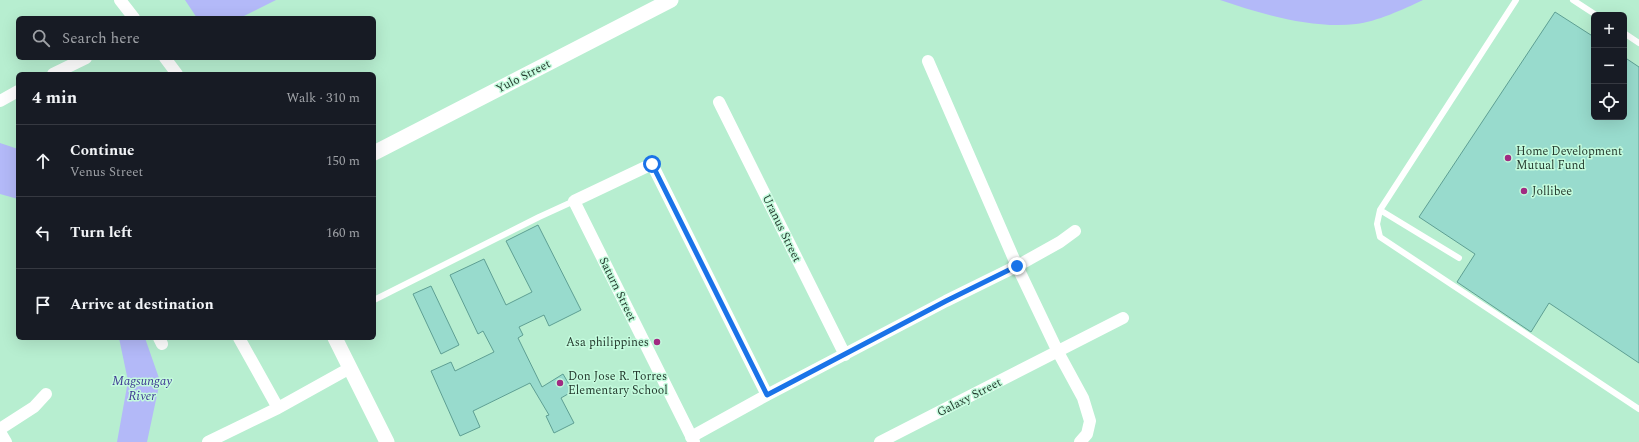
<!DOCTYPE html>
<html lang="en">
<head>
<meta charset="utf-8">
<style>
	:root { --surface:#171b24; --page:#20242c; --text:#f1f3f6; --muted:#9ea1a6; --line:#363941 }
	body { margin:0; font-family:Spectral,serif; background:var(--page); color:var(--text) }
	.controls { position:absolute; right:12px; top:12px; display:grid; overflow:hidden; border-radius:6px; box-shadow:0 4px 16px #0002 }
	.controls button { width:36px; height:36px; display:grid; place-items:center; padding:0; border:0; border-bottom:1px solid var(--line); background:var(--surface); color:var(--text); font:20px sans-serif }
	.stop { position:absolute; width:12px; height:12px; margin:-9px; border:3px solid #1a73e8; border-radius:50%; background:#fff }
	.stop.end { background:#1a73e8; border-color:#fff; box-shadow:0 1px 4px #0008 }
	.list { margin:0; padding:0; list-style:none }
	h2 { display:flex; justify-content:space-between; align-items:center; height:52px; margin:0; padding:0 16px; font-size:17px }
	h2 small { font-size:13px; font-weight:400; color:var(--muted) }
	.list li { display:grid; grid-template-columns:26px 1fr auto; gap:12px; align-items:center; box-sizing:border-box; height:72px; padding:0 16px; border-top:1px solid var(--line) }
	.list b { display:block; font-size:15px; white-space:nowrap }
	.list p { margin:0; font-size:13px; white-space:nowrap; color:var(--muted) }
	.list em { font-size:13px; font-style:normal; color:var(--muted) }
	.icon { flex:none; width:22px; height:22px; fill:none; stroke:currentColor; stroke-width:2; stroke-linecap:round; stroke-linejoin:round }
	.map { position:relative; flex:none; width:1639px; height:442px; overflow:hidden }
	.search { position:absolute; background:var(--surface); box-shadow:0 4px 16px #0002; left:16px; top:16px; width:360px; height:44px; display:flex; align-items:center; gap:10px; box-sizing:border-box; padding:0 14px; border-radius:6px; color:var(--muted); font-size:15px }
	.panel { position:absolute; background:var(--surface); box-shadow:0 4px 16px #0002; left:16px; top:72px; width:360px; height:268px; border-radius:6px }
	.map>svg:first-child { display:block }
	.water { fill:#b3b9f8 }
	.building { fill:#98dbcd; stroke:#5e9f93 }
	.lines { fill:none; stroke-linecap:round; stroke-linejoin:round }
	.service { stroke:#fff; stroke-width:6 }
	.minor { stroke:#fff; stroke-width:12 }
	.tertiary { stroke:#fff; stroke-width:15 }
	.route { stroke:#1a73e8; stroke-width:5 }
	.poi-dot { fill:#a12a82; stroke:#c4fbdd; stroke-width:1.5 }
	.labels { text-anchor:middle; stroke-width:3; stroke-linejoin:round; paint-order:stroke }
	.street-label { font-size:12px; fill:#253b2f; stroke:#c4fbdd }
	.poi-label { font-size:12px; fill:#253b2f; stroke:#c4fbdd; text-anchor:start }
	.water-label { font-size:13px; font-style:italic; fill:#403b94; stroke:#c4fbdd }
</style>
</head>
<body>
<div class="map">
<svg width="1639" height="442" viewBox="0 0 1639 442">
	<rect width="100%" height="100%" fill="#b7eed0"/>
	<!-- water -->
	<path class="water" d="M185 0H276L240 18H197Z
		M1220 0H1423C1404 9 1376 22 1356 24 1313 29 1261 14 1220 0Z
		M0 143 18 149V199L0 194Z
		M119 338H145L160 381 147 442H117L128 381Z"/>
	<!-- building -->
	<path class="building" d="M1555 12 1594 37V117H1624V57L1639 67V363L1549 303 1531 332 1457 282 1475 254 1419 217Z
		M538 225 581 310 549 326 544 315 519 327 523 335 518 338 542 387 563 374 573 391 561 398 574 423 554 433 546 416 549 415 530 383 473 411 480 427 460 436 431 371 451 362 455 371 494 352 483 331 478 334 450 275 484 259 506 305 532 292 506 241Z
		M431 286 459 345 441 354 413 294Z"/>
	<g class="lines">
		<!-- service -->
		<path class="service" d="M1516 0 1380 210 1377 224 1380 237 1639 409
			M1573 0 1596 15
			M1624 33 1639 43
			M1380 210 1459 258
			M374 300 539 217 574 201"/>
		<!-- minor -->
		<path class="minor" d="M120 0 134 18
			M165 58 177 74
			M928 61 1017 266 1058 352 1083 398 1090 421 1087 434 1080 442
			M53 74 86 58
			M0 101 18 91
			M719 102 845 355
			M159 338 162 344
			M239 338 278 408
			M0 429 34 407 46 394
			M0 432 6 442
			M691 437 767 395 946 301 1017 266 1060 242 1075 231
			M208 442 278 408 350 368
			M694 442 574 201 652 164 767 395
			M880 442 1123 318"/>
		<!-- tertiary -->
		<path class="tertiary" d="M374 153 671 0
			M335 338 387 442"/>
	</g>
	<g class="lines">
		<!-- route -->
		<path class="route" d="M652 164 767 395 946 301 1017 266"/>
	</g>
	<!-- markers -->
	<g class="poi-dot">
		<circle cx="1508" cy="158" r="4"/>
		<circle cx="1524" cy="191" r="4"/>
		<circle cx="657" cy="342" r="4"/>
		<circle cx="560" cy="383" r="4"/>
	</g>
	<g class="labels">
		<!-- street labels -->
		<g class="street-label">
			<text transform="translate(523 76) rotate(-27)" y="4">Yulo Street</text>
			<text transform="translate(782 228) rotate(64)" y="4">Uranus Street</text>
			<text transform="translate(618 289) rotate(64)" y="4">Saturn Street</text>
			<text transform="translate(969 397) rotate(-27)" y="4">Galaxy Street</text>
		</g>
		<!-- poi labels -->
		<g class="poi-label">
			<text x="1516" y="155">Home Development<tspan x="1516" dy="14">Mutual Fund</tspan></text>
			<text x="1532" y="195">Jollibee</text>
			<text x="649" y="346" text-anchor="end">Asa philippines</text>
			<text x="568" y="380">Don Jose R. Torres<tspan x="568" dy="14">Elementary School</tspan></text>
		</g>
		<!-- water labels -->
		<g class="water-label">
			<text x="142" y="385">Magsungay<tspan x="142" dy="15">River</tspan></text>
		</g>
	</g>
</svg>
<div class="controls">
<button>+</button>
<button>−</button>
<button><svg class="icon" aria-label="locate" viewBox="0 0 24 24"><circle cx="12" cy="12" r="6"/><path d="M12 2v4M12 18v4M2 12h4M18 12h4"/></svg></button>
</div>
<div class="stop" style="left:652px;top:164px"></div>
<div class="stop end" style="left:1017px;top:266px"></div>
<div class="search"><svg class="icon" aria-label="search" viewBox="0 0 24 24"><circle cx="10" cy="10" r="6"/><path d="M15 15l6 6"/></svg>Search here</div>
<section class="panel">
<h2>4 min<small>Walk · 310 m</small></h2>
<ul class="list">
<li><svg class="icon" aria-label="ahead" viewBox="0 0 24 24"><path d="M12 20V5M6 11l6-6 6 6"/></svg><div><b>Continue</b><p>Venus Street</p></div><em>150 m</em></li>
<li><svg class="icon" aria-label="left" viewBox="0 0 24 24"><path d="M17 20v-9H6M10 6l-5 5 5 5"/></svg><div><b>Turn left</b></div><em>160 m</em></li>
<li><svg class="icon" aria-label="arrive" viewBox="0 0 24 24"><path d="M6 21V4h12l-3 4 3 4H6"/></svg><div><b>Arrive at destination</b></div></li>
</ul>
</section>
</div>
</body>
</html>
